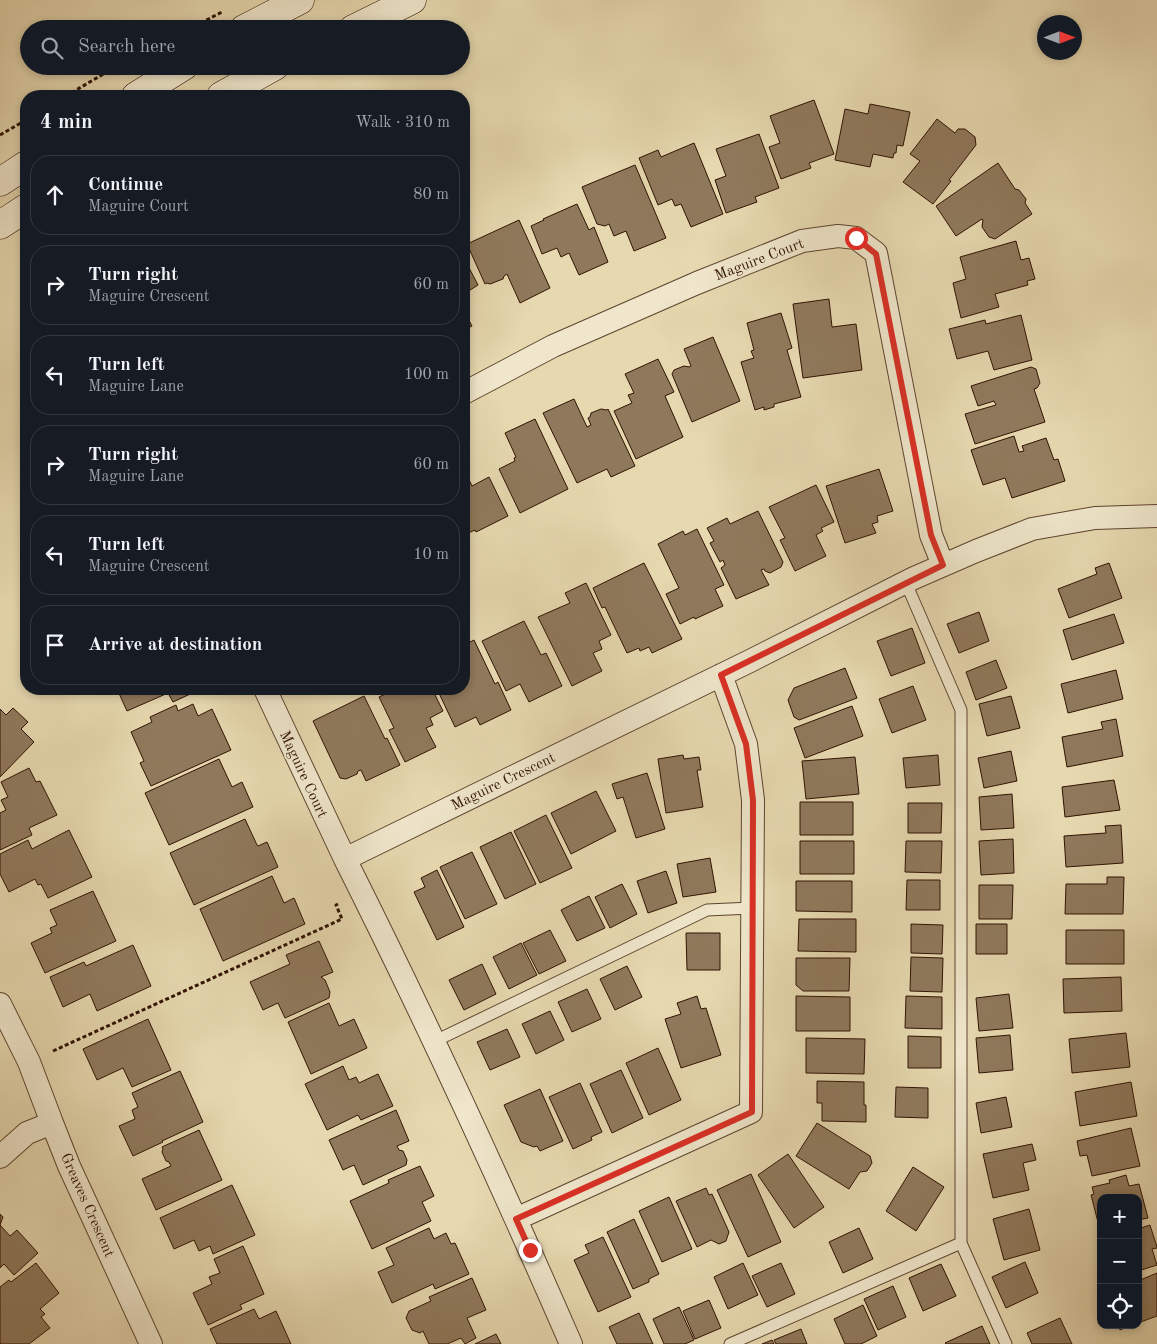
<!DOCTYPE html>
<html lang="en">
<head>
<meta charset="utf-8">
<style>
	:root { --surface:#171b24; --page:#20242c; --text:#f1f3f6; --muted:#9ea1a6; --line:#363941 }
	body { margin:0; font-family:"Old Standard TT",serif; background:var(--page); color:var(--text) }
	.controls { position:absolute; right:15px; bottom:15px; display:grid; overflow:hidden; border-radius:10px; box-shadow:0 2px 8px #0003 }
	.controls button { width:45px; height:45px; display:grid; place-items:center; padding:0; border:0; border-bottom:1px solid var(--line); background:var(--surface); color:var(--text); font:25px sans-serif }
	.compass { position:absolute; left:1037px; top:15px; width:45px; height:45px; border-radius:50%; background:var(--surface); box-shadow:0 2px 8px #0003; rotate:90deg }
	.stop { position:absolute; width:15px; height:15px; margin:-11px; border:4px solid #d93025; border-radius:50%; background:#fff }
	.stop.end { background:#d93025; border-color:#fff; box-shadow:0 1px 5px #0008 }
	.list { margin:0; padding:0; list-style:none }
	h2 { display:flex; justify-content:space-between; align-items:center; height:65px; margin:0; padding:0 20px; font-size:21px }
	h2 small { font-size:16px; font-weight:400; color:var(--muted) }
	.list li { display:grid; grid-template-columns:32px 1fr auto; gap:15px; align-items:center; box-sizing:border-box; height:80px; margin:0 10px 10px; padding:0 10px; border:1px solid var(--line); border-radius:20px }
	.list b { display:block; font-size:19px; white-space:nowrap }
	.list p { margin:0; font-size:16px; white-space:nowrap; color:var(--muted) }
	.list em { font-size:16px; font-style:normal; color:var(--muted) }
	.icon { flex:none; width:28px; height:28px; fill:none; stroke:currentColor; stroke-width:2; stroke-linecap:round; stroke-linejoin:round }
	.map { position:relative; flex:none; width:1157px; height:1344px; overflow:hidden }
	.search { position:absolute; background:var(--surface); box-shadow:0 2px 8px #0003; left:20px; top:20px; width:450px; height:55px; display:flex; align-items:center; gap:12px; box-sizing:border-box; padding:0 18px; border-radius:28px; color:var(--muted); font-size:19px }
	.panel { position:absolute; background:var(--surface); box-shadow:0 2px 8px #0003; left:20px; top:90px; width:450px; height:605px; border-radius:20px }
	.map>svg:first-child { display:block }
	.building { fill:#8f795c; stroke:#301203 }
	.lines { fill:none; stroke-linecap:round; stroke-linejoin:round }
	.lane-casing { stroke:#5e442e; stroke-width:13 }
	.street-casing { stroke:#5e442e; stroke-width:24 }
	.secondary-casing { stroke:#301203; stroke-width:29 }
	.path { stroke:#301203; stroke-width:3; stroke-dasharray:4 2.5; stroke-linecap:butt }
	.lane { stroke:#efe6cb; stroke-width:11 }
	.street { stroke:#efe6cb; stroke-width:22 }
	.secondary { stroke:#efe6cb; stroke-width:28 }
	.route { stroke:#d93025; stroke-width:6 }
	.labels { text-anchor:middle; stroke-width:4; stroke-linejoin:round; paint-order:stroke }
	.street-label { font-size:15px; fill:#301203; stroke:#efe6cb }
</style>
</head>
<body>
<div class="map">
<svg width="1157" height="1344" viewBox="0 0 1157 1344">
	<rect width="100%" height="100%" fill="#e6d8af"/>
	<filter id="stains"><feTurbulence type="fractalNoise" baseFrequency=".004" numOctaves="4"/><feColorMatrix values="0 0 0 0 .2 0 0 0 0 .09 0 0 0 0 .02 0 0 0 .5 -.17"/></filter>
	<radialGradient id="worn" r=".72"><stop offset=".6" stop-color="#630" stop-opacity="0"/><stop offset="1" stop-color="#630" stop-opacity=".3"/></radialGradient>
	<!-- building -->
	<path class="building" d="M814 100 834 154 809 163 811 168 781 179 769 147 780 143 770 116Z
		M870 104 910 112 903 146 897 145 896 153H894L893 158 873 154 870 167 835 160 845 109 868 114Z
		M937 119 955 133 958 129H965L975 137 976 145 949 180 951 181 933 204 903 182 920 161 910 154Z
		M759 134 779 188 755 197 757 202 726 213 715 180 726 176 716 149Z
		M694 143 723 214 691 227 681 204 675 206 672 199 658 205 639 158 658 150 661 157Z
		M998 163 1015 189 1019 190 1026 199 1025 203 1032 214 995 239 989 237 982 227 983 220 982 219 956 236 936 206Z
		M635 165 666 238 634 251 626 231 614 236 609 224 605 226 597 224 582 187Z
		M577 204 589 230 594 227 608 262 579 275 569 253 561 257 557 248 542 254 531 226 544 220 543 219Z
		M519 220 550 288 520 303 507 274 504 276 503 279 490 284 487 283 485 284 467 244Z
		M1016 241 1021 260 1029 258 1035 279 1027 281 1028 285 995 294 999 307 961 318 953 283 966 279 960 257Z
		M464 253 469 263 467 264 478 285 464 294Z
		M829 299 832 327 856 324 862 370 803 378 793 304Z
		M464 311 472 326 464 330Z
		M781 313 792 348 787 350 801 397 774 404V407L764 410V407L755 410 741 362 754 358 751 351 754 350 747 323Z
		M1021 315 1032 360 994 370 988 351 957 359 949 329 985 320 986 324Z
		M713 337 740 401 692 422 672 374 674 370 684 366 689 367 691 366 684 349Z
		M658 359 674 392 665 396 683 437 636 459 614 411 632 403 628 395 634 393 625 374Z
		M1031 367 1036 369 1040 383 1037 388 1034 389 1045 422 975 444 965 414 996 405 994 401 978 406 971 386Z
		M574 399 587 427 591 425 588 418 590 417 591 413 601 409 607 410 608 409 635 466 611 477 607 469 577 483 543 413Z
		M535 419 568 489 520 513 499 469 515 461 514 458 516 457 505 433Z
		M1014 436 1019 452 1024 451 1022 446 1046 438 1054 460 1058 459 1065 481 1012 498 1005 478 983 485 971 450Z
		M464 469 472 486 489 477 508 516 476 532 475 530 464 535Z
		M879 469 893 511 877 516 878 522 872 524 876 533 845 543 826 486Z
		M816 485 834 522 821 528 823 531 816 535 826 556 795 571 780 540 785 538 769 507Z
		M758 511 783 562 781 567 770 573 765 571 764 569 761 570 769 585 736 599 721 568 725 565 723 560 720 562 710 543 714 541 707 528 727 518 730 524Z
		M697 529 724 585 715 589 723 606 695 619 694 617 680 624 666 594 679 588 658 544 683 531 685 535Z
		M644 563 682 639 652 653 649 647 640 651 639 648 627 653 605 607 602 608 593 588Z
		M1109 563 1122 598 1069 618 1058 589 1097 574 1095 568Z
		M586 583 611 635 599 641 602 649 593 653 602 671 572 686 538 617 570 603 565 593Z
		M979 612 989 641 959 653 947 624Z
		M1114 614 1124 643 1072 660 1063 630Z
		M524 621 541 655 546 653 562 686 529 702 520 684 506 691 482 641Z
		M912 628 925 663 891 676 877 641Z
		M474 640 495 684 498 682 511 710 480 725 476 717 455 727 437 689H464V645Z
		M996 660 1007 688 976 700 966 672Z
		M845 668 857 698 799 720 794 717 788 700 794 688Z
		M1116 670 1123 699 1068 713 1061 684Z
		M913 686 926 720 892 733 879 699Z
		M117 689H201L173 702 168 693 127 711Z
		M396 689H432L443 711 430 718 433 725 426 728 436 747 405 762 389 730 394 728 379 697Z
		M364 696 385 739 387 738 400 765 366 781 361 770 358 771 357 774 346 779 340 778 313 721Z
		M1011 696 1020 728 987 736 979 704Z
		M193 704 198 716 212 709 231 750 151 786 140 763 144 761 131 732 152 722 150 717 176 705 178 711Z
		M852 706 863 736 805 758 794 728Z
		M13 708 28 722 21 729 34 742 0 777V709L6 715Z
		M1116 719 1123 756 1067 767 1062 737 1103 729 1101 722Z
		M1011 751 1017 781 984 788 978 758Z
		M683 755 684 759 699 757 701 770H697L703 807 666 813 658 759Z
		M938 755 940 785 906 788 903 758Z
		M855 757 859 794 806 799 802 761Z
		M219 759 232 787 242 782 253 807 169 845 145 793Z
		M29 768 36 782 40 781 57 815 29 828 32 835 0 850V813L6 810 1 800 8 797 1 782Z
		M647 773 665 829 636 838 623 797 617 799 612 784Z
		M1114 780 1120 810 1065 817 1062 787Z
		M596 791 616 831 571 854 551 813Z
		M1012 794 1014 828 981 830 979 797Z
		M800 802H853V835H800Z
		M908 803H942L941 833H908Z
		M546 815 572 868 540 883 514 831Z
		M245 819 257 845 258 846 267 842 278 867 194 905 170 853Z
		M1121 825 1123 863 1066 867 1064 836 1106 833 1105 826Z
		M69 830 92 877 48 898 41 884 38 885 35 879 9 892 0 874V854L28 840 32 849Z
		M511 832 536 884 505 899 480 847Z
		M1013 839 1014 873 981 875 979 841Z
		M800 841H854V874H800Z
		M906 841H942L941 873 905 872Z
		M472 852 497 904 465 919 440 867Z
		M710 858 716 892 683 897 677 864Z
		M437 870 464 927 437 940 414 892 425 887 421 878Z
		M666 871 677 903 648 913 637 881Z
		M272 876 284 903 294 898 305 924 223 961 200 909Z
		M1107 877H1124L1123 914H1065L1066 884H1107Z
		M907 880H940V910H906Z
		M796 881H852V912L796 911Z
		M622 884 637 914 610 928 595 897Z
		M979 885H1013L1012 919H979Z
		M93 891 116 941 45 973 31 943 52 933 50 928 57 925 50 910Z
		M589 896 605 928 577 941 561 910Z
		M799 919H856V952L798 951Z
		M911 924 943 925 942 954 911 953Z
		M976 924H1007V954H976Z
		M550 930 566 961 539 974 523 943Z
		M1066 930H1124V964H1066Z
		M686 933H720V970H687Z
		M319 941 333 972 321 977 325 980 330 992 329 998 285 1018 278 1003 263 1010 250 982 290 964 286 955Z
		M521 943 537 975 509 989 493 957Z
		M133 945 151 986 97 1011 90 994 63 1007 50 977 84 962 86 966Z
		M911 957 943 958 942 992 910 991Z
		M796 958H850L849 991H803L796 985Z
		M482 964 496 994 464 1010 449 980Z
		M627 966 642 997 615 1010 600 979Z
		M1121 977 1122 1011 1064 1013 1063 979Z
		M587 989 601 1019 572 1032 558 1002Z
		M1009 994 1013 1028 979 1031 976 998Z
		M697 996 701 1009 706 1008 721 1055 681 1068 665 1019 681 1014 677 1003Z
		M796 996 850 997V1031H796Z
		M906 996 942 997V1029L905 1028Z
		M329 1003 339 1026 354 1019 367 1048 311 1074 288 1022Z
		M550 1011 564 1040 536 1054 522 1024Z
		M148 1019 171 1070 132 1087 123 1068 97 1080 83 1049Z
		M507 1029 520 1057 490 1070 477 1042Z
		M1126 1033 1130 1067 1072 1073 1069 1039Z
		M1010 1035 1013 1070 979 1073 976 1038Z
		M908 1036 941 1037V1068H908Z
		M806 1038 865 1039 864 1074 806 1073Z
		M658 1048 681 1100 649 1115 626 1063Z
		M343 1066 349 1080 356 1077 359 1083 378 1074 393 1106 361 1120 358 1115 327 1130 305 1084Z
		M621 1070 643 1118 612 1133 590 1084Z
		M180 1071 203 1122 162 1141 163 1142 133 1156 119 1126 135 1119 132 1110 138 1107 132 1093Z
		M817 1081 864 1082V1105H866V1122L822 1121V1103H817Z
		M1131 1082 1137 1116 1080 1126 1075 1092Z
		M580 1083 602 1132 591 1137 592 1140 573 1149 549 1097Z
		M896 1087 928 1088V1118L895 1117Z
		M540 1089 563 1141 540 1151 537 1146 534 1147 521 1142 504 1105Z
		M1006 1097 1012 1127 981 1133 976 1103Z
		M396 1110 409 1141 397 1146 399 1150 403 1151 407 1160 406 1165 363 1185 354 1165 343 1170 329 1140Z
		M817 1123 870 1156 872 1163 867 1171 860 1172 849 1189 796 1156Z
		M1131 1128 1140 1166 1092 1176 1087 1155 1080 1156 1077 1141Z
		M199 1130 222 1180 156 1210 142 1179 171 1166 169 1162 166 1161 162 1152 163 1149 162 1147Z
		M1032 1144 1036 1160 1023 1163 1029 1190 993 1198 983 1154Z
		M788 1154 824 1207 794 1228 758 1175Z
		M420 1166 434 1196 422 1202 431 1221 372 1249 350 1201 389 1183 388 1180Z
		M913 1167 944 1187 916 1231 886 1211Z
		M751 1174 781 1242 748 1257 717 1190Z
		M1126 1175 1129 1186 1139 1184 1148 1218 1138 1220V1198H1101L1100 1230 1091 1195 1094 1194 1092 1187 1110 1183 1109 1180Z
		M232 1185 255 1235 213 1254 210 1246 199 1251 194 1240 174 1249 160 1218Z
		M706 1188 709 1195 712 1194 729 1232 726 1241 719 1244 711 1240 697 1247 676 1201Z
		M669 1197 692 1249 662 1262 639 1211Z
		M1029 1209 1040 1250 1004 1260 993 1219Z
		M0 1214 3 1217 0 1225 10 1236 17 1230 38 1253 14 1275 4 1264 0 1268Z
		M634 1219 659 1274 649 1279V1282L633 1289 607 1232Z
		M1150 1225 1157 1247V1248L1152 1249 1157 1265 1138 1271V1229Z
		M429 1228 434 1239 446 1233 451 1244 455 1243 469 1274 435 1289 433 1284 392 1303 378 1272 394 1265 386 1248Z
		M859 1228 873 1259 843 1273 829 1242Z
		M603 1237 631 1297 598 1312 574 1260 589 1253 585 1245Z
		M243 1246 264 1294 240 1305 242 1309 208 1325 193 1293 212 1284 209 1277 220 1273 214 1259Z
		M1025 1262 1038 1293 1006 1308 992 1277Z
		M36 1263 59 1293 40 1309 45 1314 41 1317 50 1328 29 1344H1L0 1342V1287L9 1280 11 1282Z
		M743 1263 758 1295 728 1309 714 1277Z
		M781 1263 795 1294 767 1307 752 1276Z
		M941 1264 956 1296 923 1311 909 1278Z
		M1157 1273V1316L1138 1323V1281Z
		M472 1278 486 1310 467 1318 476 1338 465 1344 461 1338 447 1344H429L423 1331 420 1333 412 1330 406 1318 409 1311 431 1301 429 1297Z
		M893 1286 906 1317 878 1330 864 1299Z
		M709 1300 721 1328 695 1339 683 1311Z
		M863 1305 877 1336 861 1344H845L834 1319Z
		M679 1307 694 1340 685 1344H664L653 1319Z
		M254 1309 259 1319 276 1311 291 1344H217L210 1329Z
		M639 1313 653 1344H617L609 1327Z
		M1060 1318 1072 1344H1032L1027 1333Z
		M1118 1325H1132L1120 1330Z
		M982 1326 990 1344H946L945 1343Z
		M801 1329 807 1344H776L774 1340Z
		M496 1334 501 1344H475Z
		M772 1340 774 1344H762Z"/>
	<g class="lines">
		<defs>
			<path id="lane" d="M906 583 961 710V1243L1006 1344
				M433 1042 707 910 752 908
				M730 1344 961 1243"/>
			<path id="street" d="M464 393 553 346 697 283 802 241 838 236 856 238 876 253 931 535 943 565
				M265 689 345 859
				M0 1004 29 1062 52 1123
				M0 1157 27 1133 52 1123 69 1166 151 1344
				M516 1219 751 1112 753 800 746 744 721 675
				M571 1344C500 1181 425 1018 345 859L750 661 914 578 976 551 1032 529 1095 518 1157 516"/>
			<path id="secondary" d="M244 29 300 0
				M353 29 412 0
				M136 96 184 66
				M221 96 275 66
				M0 182 26 165
				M0 225 26 208"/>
		</defs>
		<!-- lane casing -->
		<use href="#lane" class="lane-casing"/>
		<!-- street casing -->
		<use href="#street" class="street-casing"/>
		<!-- secondary casing -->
		<use href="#secondary" class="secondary-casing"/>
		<!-- path -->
		<path class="path" d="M189 29 222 12
			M66 96 117 66
			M0 135 26 120
			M53 1051 342 919 336 905 338 904"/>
		<!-- lane -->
		<use href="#lane" class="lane"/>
		<!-- street -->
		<use href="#street" class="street"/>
		<!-- secondary -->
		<use href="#secondary" class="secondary"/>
	</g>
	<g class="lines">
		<!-- route -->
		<path class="route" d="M530 1250 516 1219 752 1112 753 800 746 744 721 675 943 565 931 535 876 254 856 238"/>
	</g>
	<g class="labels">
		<!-- street labels -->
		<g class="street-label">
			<text transform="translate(759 259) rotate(-21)" y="5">Maguire Court</text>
			<text transform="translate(304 774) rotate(65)" y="5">Maguire Court</text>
			<text transform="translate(503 781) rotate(-26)" y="5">Maguire Crescent</text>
			<text transform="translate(88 1205) rotate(66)" y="5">Greaves Crescent</text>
		</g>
	</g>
	<rect width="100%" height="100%" filter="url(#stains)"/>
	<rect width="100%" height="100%" fill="url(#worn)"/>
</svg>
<div class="controls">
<button>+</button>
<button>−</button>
<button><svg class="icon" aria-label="locate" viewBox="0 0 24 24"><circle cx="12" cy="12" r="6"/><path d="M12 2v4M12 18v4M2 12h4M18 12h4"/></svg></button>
</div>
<svg class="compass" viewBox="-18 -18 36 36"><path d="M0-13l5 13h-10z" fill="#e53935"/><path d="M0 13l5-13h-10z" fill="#9ea1a6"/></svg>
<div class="stop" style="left:856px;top:238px"></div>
<div class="stop end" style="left:530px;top:1250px"></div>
<div class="search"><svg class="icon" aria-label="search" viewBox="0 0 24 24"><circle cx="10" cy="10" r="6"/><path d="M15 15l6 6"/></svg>Search here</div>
<section class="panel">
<h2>4 min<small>Walk · 310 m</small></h2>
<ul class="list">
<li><svg class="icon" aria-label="ahead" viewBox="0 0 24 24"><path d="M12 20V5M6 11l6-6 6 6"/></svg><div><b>Continue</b><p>Maguire Court</p></div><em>80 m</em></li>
<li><svg class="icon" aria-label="right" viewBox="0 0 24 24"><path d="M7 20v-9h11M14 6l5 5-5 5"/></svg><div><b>Turn right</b><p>Maguire Crescent</p></div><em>60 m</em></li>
<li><svg class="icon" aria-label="left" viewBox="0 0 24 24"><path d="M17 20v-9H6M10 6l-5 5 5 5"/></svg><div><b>Turn left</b><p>Maguire Lane</p></div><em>100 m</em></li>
<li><svg class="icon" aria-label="right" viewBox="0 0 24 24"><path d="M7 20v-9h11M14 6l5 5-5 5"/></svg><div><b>Turn right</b><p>Maguire Lane</p></div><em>60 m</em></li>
<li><svg class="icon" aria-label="left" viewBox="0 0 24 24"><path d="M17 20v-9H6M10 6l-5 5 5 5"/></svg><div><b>Turn left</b><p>Maguire Crescent</p></div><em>10 m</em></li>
<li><svg class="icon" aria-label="arrive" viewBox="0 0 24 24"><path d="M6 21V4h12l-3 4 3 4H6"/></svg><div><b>Arrive at destination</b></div></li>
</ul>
</section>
</div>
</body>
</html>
